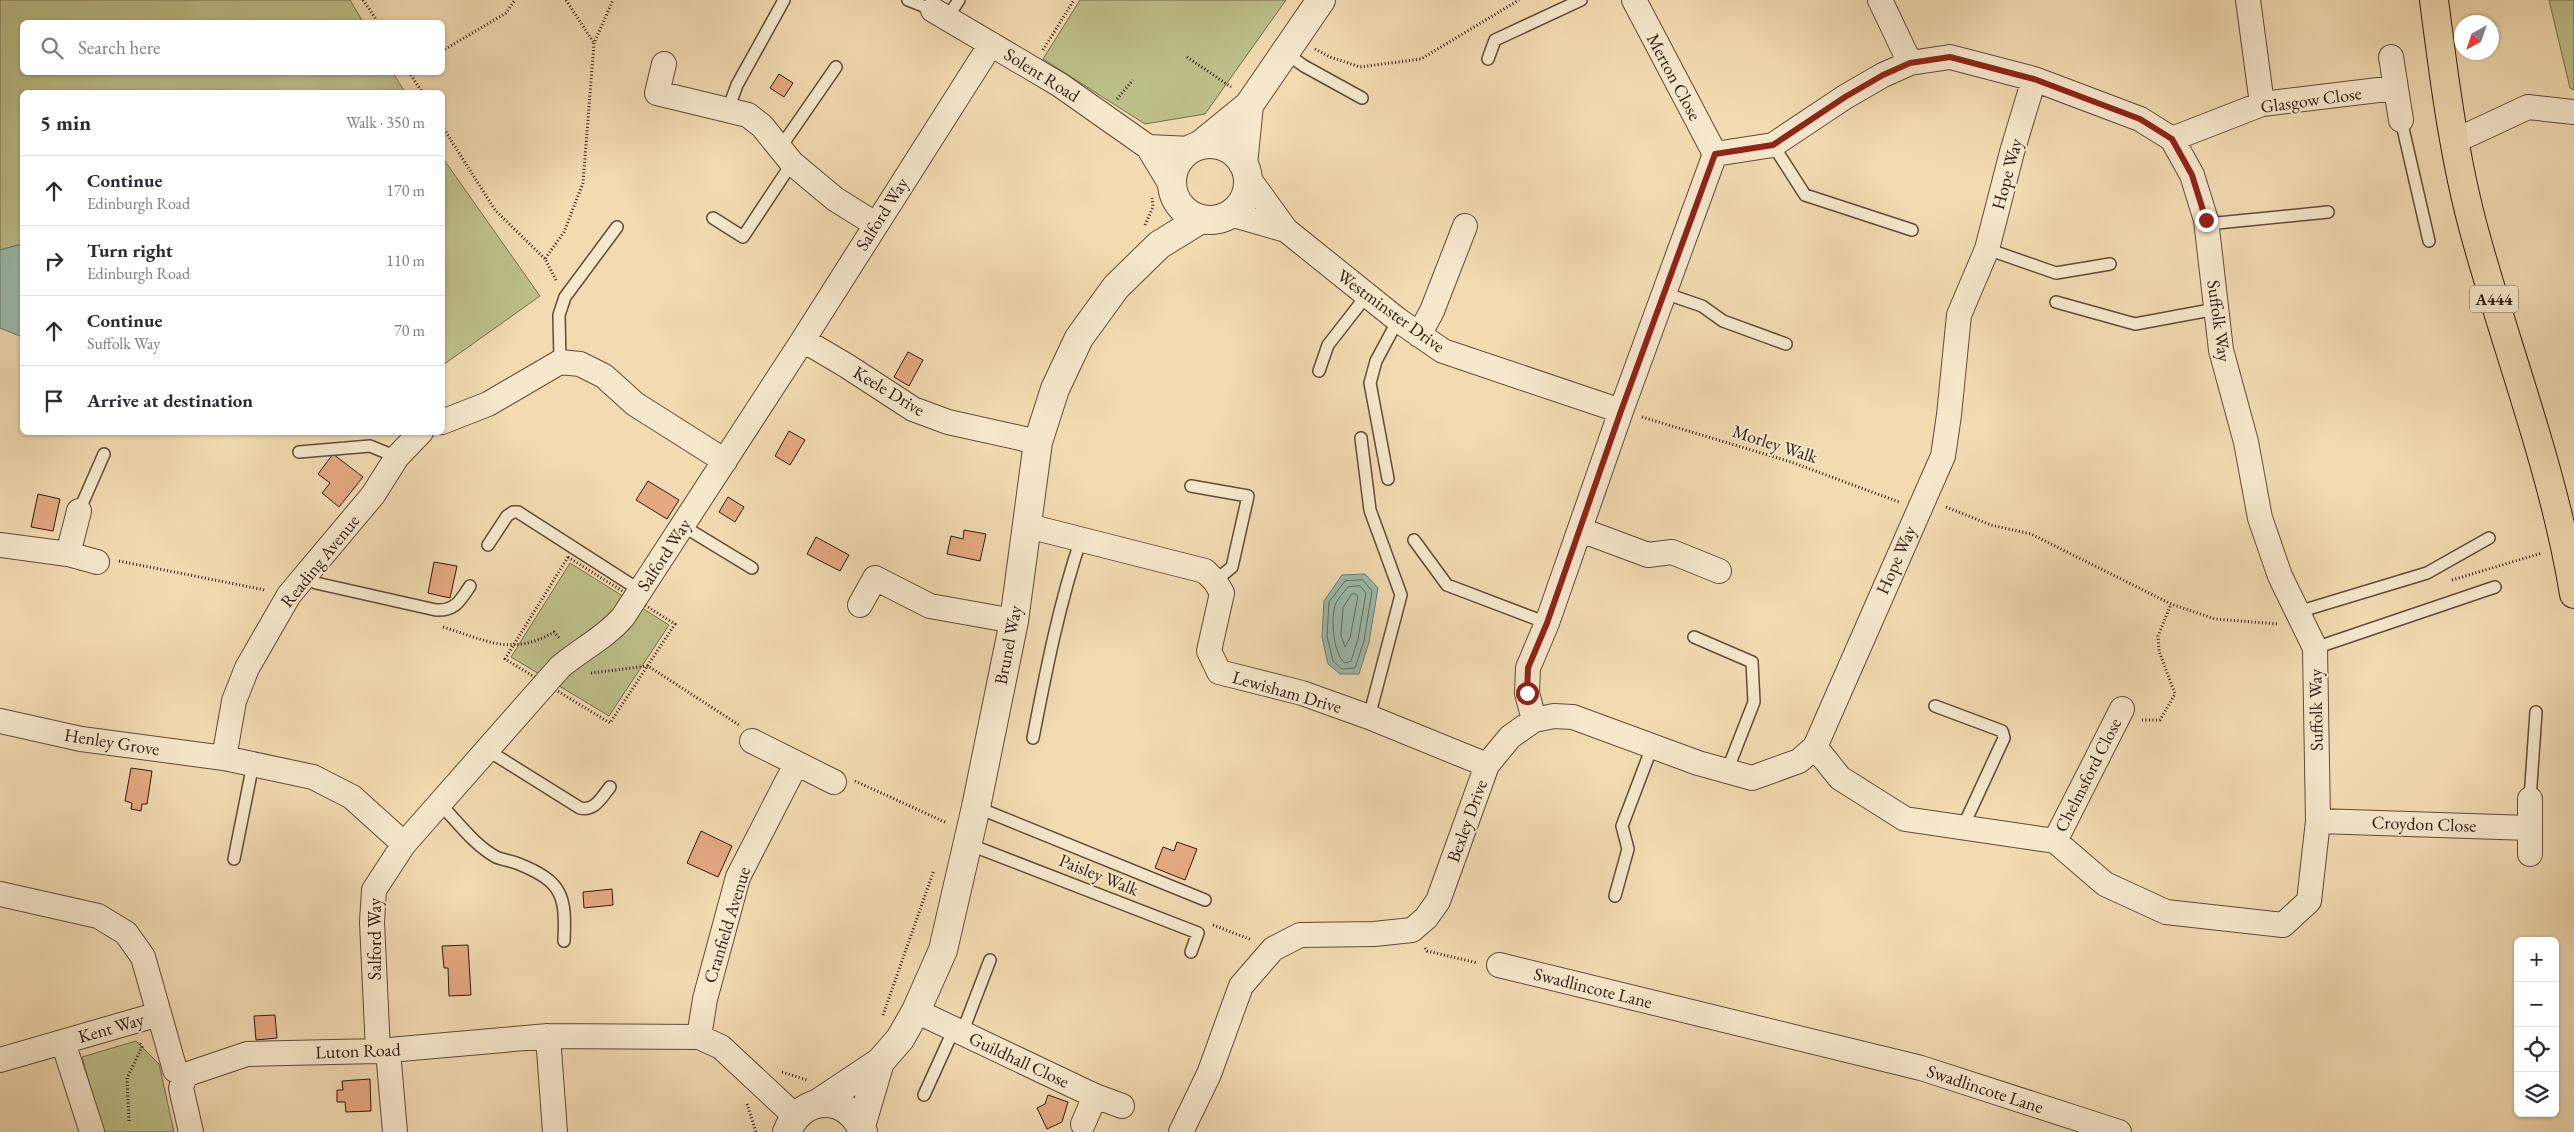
<!DOCTYPE html>
<html lang="en">
<head>
<meta charset="utf-8">
<style>
	:root { --surface:#fff; --page:#f7f7f7; --text:#2b2b33; --muted:#7c7c81; --line:#e1e1e2 }
	body { margin:0; font-family:"EB Garamond",serif; background:var(--page); color:var(--text) }
	.controls { position:absolute; right:15px; bottom:15px; display:grid; overflow:hidden; border-radius:8px; box-shadow:0 1px 4px #0004 }
	.controls button { width:45px; height:45px; display:grid; place-items:center; padding:0; border:0; border-bottom:1px solid var(--line); background:var(--surface); color:var(--text); font:25px sans-serif }
	.compass { position:absolute; left:2454px; top:15px; width:45px; height:45px; border-radius:50%; background:var(--surface); box-shadow:0 1px 4px #0004; rotate:220deg }
	.stop { position:absolute; width:15px; height:15px; margin:-11px; border:4px solid #8f2418; border-radius:50%; background:#fff }
	.stop.end { background:#8f2418; border-color:#fff; box-shadow:0 1px 5px #0008 }
	.list { margin:0; padding:0; list-style:none }
	h2 { display:flex; justify-content:space-between; align-items:center; height:65px; margin:0; padding:0 20px; font-size:21px }
	h2 small { font-size:16px; font-weight:400; color:var(--muted) }
	.list li { display:grid; grid-template-columns:32px 1fr auto; gap:15px; align-items:center; box-sizing:border-box; height:70px; padding:0 20px; border-top:1px solid var(--line) }
	.list b { display:block; font-size:19px; white-space:nowrap }
	.list p { margin:0; font-size:16px; white-space:nowrap; color:var(--muted) }
	.list em { font-size:16px; font-style:normal; color:var(--muted) }
	.icon { flex:none; width:28px; height:28px; fill:none; stroke:currentColor; stroke-width:2; stroke-linecap:round; stroke-linejoin:round }
	.map { position:relative; flex:none; width:2574px; height:1132px; overflow:hidden }
	.search { position:absolute; background:var(--surface); box-shadow:0 1px 4px #0004; left:20px; top:20px; width:425px; height:55px; display:flex; align-items:center; gap:12px; box-sizing:border-box; padding:0 18px; border-radius:8px; color:var(--muted); font-size:19px }
	.panel { position:absolute; background:var(--surface); box-shadow:0 1px 4px #0004; left:20px; top:90px; width:425px; height:345px; border-radius:8px }
	.map>svg:first-child { display:block }
	.green { fill:#bdbf89; stroke:#766c4d }
	.water { fill:#9bbbae; stroke:#707a6f }
	.lines { fill:none; stroke-linecap:round; stroke-linejoin:round }
	.shore { stroke:#666a60; stroke-width:1 }
	.building { fill:#e5a982; stroke:#301911 }
	.service-casing { stroke:#604a39; stroke-width:14 }
	.minor-casing { stroke:#604a39; stroke-width:26 }
	.tertiary-casing { stroke:#604a39; stroke-width:30 }
	.trunk-casing { stroke:#301911; stroke-width:30 }
	.path { stroke:#301911; stroke-width:3; stroke-dasharray:1 2.5; stroke-linecap:butt }
	.service { stroke:#f7e8cc; stroke-width:11 }
	.minor { stroke:#f7e8cc; stroke-width:24 }
	.tertiary { stroke:#f7e8cc; stroke-width:28 }
	.trunk { stroke:#f2dbb1; stroke-width:28 }
	.route { stroke:#8f2418; stroke-width:6 }
	.labels { text-anchor:middle; stroke-width:4; stroke-linejoin:round; paint-order:stroke }
	.shield { fill:#f7e8cc; stroke:#6c5749; stroke-width:1 }
	.shield-label { font-size:16px; font-weight:bold; fill:#301911 }
	.street-label { font-size:18px; fill:#301911; stroke:#f7e8cc }
</style>
</head>
<body>
<div class="map">
<svg width="2574" height="1132" viewBox="0 0 2574 1132">
	<rect width="100%" height="100%" fill="#f2dbb1"/>
	<filter id="stains"><feTurbulence type="fractalNoise" baseFrequency=".004" numOctaves="4"/><feColorMatrix values="0 0 0 0 .2 0 0 0 0 .09 0 0 0 0 .02 0 0 0 .5 -.17"/></filter>
	<radialGradient id="worn" r=".72"><stop offset=".6" stop-color="#630" stop-opacity="0"/><stop offset="1" stop-color="#630" stop-opacity=".3"/></radialGradient>
	<!-- green -->
	<path class="green" d="M0 0H350L363 22H22V72L393 73 405 92H22V244L0 250Z
		M1080 0H1286L1205 114 1145 124 1043 59Z
		M2549 0H2574V90L2570 88Z
		M442 157 540 296 443 365H442Z
		M570 563 669 625 609 716 511 657Z
		M136 1041 159 1064 174 1132H103L82 1057Z"/>
	<!-- water -->
	<path class="water" d="M22 244V337L0 328V250Z
		M1365 574 1378 588 1369 642 1359 674H1340L1328 664 1322 637 1324 601 1342 575Z"/>
	<g class="lines">
		<!-- shore -->
		<path class="shore" d="M1363 580 1372 591 1364 641 1355 668 1342 669 1333 661 1327 636 1329 602 1345 581Z
			M1360 586 1366 593 1358 639 1351 661 1345 663C1333 654 1330 616 1336 603 1339 597 1344 592 1348 587Z
			M1352 594H1356L1358 596 1350 638 1345 647 1341 635 1343 608Z"/>
	</g>
	<!-- building -->
	<path class="building" d="M779 74 793 83 784 97 770 88Z
		M908 352 923 360 909 386 894 377Z
		M789 431 805 440 790 465 775 456Z
		M333 454 363 477 339 507 322 493 330 483 318 474Z
		M648 481 679 500 667 519 636 500Z
		M38 494 60 499 53 531 31 527Z
		M728 497 744 507 735 522 719 512Z
		M964 530 986 534 980 561 947 554 951 536 963 539Z
		M816 537 849 555 840 571 807 554Z
		M434 562 457 566 450 598 428 593Z
		M131 768 152 771 147 804H142L141 811 131 809 132 803 125 801Z
		M701 831 732 846 718 877 687 863Z
		M1177 842 1197 849 1185 880 1155 868 1163 847 1174 851Z
		M612 889 613 905 584 908 583 892Z
		M468 945 471 995 449 996 448 968H444L442 946Z
		M275 1015 277 1038 256 1040 254 1016Z
		M370 1079 371 1111 346 1112 345 1102H337V1090H343L342 1081Z
		M1048 1095 1068 1102 1062 1122 1047 1129 1037 1108 1045 1104Z"/>
	<g class="lines">
		<defs>
			<path id="service" d="M908 0 933 10
				M947 18 959 0
				M1284 52 1304 66 1362 98
				M1488 59 1495 40 1581 0
				M727 112 737 85 784 0
				M2401 120 2429 241
				M1773 145 1805 195 1912 230
				M780 148 836 67
				M713 218 743 237 792 163
				M2207 224 2328 212
				M1987 249 2056 273 2110 264
				M1664 293 1702 306 1723 321 1786 344
				M2056 302 2135 324 2216 309
				M560 362 559 315 565 297 617 227
				M1319 371 1328 345 1367 295
				M1361 438 1370 510 1401 595 1369 717
				M299 452 370 446 397 457
				M1388 479 1370 383 1376 361 1398 320
				M1191 486 1248 496 1232 567 1215 581
				M79 511 104 454
				M683 526 752 568
				M1414 540 1447 585 1547 623
				M488 545 507 516 513 512H518L641 591
				M305 575 316 583 436 610C455 611 460 601 470 586
				M2298 612 2427 573 2489 538
				M1694 637 1752 662 1754 702 1727 771
				M2315 648 2495 587
				M1935 706 2002 731 2004 738 1962 829
				M1033 738C1046 671 1059 604 1081 539
				M487 750 580 808C595 811 601 798 610 787
				M2530 799 2536 712
				M440 804C457 821 474 845 496 857 503 860 512 861 519 864 563 882 566 896 564 941
				M976 807 1205 900
				M968 844 1198 933 1191 952
				M234 859 253 764
				M1615 896 1628 849 1622 826 1652 747
				M962 1033 990 960
				M924 1095 954 1029"/>
			<path id="minor" d="M1634 0 1715 154
				M1880 0 1910 63
				M2248 0 2262 104
				M933 10 1060 85 1148 147 1171 185
				M2391 57 2401 120
				M664 64 657 93 748 115 762 126 792 163 835 199 875 224
				M2172 139 2262 104 2395 88
				M2455 141 2528 107 2574 112
				M1148 147 1191 149
				M1715 154 1773 145 1845 97 1883 75 1910 63 1950 57 2034 79 2140 119 2172 139 2192 175 2206 220 2221 350 2246 442 2260 518 2280 576 2315 648 2318 821 2309 901 2283 925 2166 912 2105 884 2055 841 1905 819 1840 778 1815 747
				M1247 176 1286 230 1398 320 1443 351 1621 411
				M1230 214 1286 230
				M1419 335 1432 311 1465 226
				M803 340 847 366 913 409 948 422 1038 442
				M442 422 488 404 560 362 580 364 604 376 635 404 725 461
				M1028 526 1205 571 1215 581 1222 593 1209 651 1219 672 1302 693 1369 717 1487 765
				M1581 530 1648 555 1672 552 1719 571
				M0 545 68 554 97 562
				M68 554 79 511
				M860 605 875 578 930 606 1014 621
				M1534 720 1527 693 1528 668 1547 623 1621 411 1715 154
				M0 721 81 739 224 758 313 777 352 797 404 844
				M752 741 834 782
				M224 758 234 701 247 668 289 595 373 495 397 457 421 432
				M2318 821 2530 828
				M2055 841 2122 709
				M2530 854V799
				M0 894 98 916 126 933 143 957 175 1070 185 1075 247 1054 378 1051 548 1036 699 1037 721 1047 795 1116
				M1499 965 1921 1068 2119 1132
				M916 1011 1095 1096 1122 1106
				M548 1036 555 1132
				M699 1037 705 999 738 877 796 764
				M63 1042 92 1132
				M378 1051 372 922 374 890 404 844 560 667C581 649 605 638 623 617L803 340 991 44
				M388 1051 395 1132
				M0 1060 159 1014
				M185 1075 181 1088 191 1132
				M1083 1124 1095 1096
				M1181 1132 1209 1074 1241 986 1273 949 1300 935 1374 934 1412 930 1426 918 1438 901 1487 765 1510 737 1534 720 1554 716 1573 717 1698 763 1752 778 1799 761 1815 747 1943 456 1949 415 1959 315 1987 249 2012 152 2034 79"/>
			<path id="tertiary" d="M1172 182a38 38 0 1 1 76 0a38 38 0 1 1-76 0Z
				M1200 145 1249 105 1321 0
				M1243 164 1249 105
				M817 1104 880 1062 900 1039 916 1011 943 950 976 807 1014 621 1038 442 1055 389 1079 338 1116 287 1159 245 1201 219
				M861 1126 880 1062
				M787 1132C801 1094 849 1093 863 1132"/>
			<path id="trunk" d="M2434 0C2444 78 2454 158 2475 234 2508 354 2554 471 2574 594"/>
		</defs>
		<!-- service casing -->
		<use href="#service" class="service-casing"/>
		<!-- minor casing -->
		<use href="#minor" class="minor-casing"/>
		<!-- tertiary casing -->
		<use href="#tertiary" class="tertiary-casing"/>
		<!-- trunk casing -->
		<use href="#trunk" class="trunk-casing"/>
		<!-- path -->
		<path class="path" d="M363 0 378 22
			M566 0 594 43
			M1315 49 1330 57 1360 67 1421 59 1519 0
			M1043 50 1074 0
			M442 51 506 13 515 0
			M1187 57 1231 87
			M409 72 422 92
			M1117 99 1133 80
			M442 126 495 210 545 259
			M1145 225 1153 207 1152 198
			M556 280 545 259 564 232 583 183 594 43 613 0
			M1642 417 1791 462 1899 502
			M1946 507 1991 525 2031 534 2171 604 2215 619 2278 624
			M568 557 675 624 610 723 505 659Z
			M119 561 265 590
			M2452 580 2542 553
			M443 627C486 640 511 657 554 632L560 639
			M591 673 648 666 739 725
			M2142 720H2160L2175 694 2159 651 2158 636 2171 604
			M855 781 947 823
			M1213 925 1252 940
			M1425 948 1427 951 1478 963
			M883 1015 934 870
			M782 1072 807 1080
			M747 1104 756 1132
			M129 1121 127 1078 142 1047 139 1042"/>
		<!-- service -->
		<use href="#service" class="service"/>
		<!-- minor -->
		<use href="#minor" class="minor"/>
		<!-- tertiary -->
		<use href="#tertiary" class="tertiary"/>
		<!-- trunk -->
		<use href="#trunk" class="trunk"/>
	</g>
	<g class="lines">
		<!-- route -->
		<path class="route" d="M1527 693 1528 668 1547 623 1621 411 1715 154 1773 145 1845 97 1883 75 1910 63 1950 57 2034 79 2140 119 2172 139 2192 175 2206 220"/>
	</g>
	<g class="labels">
		<!-- shield labels -->
		<rect class="shield" x="2470" y="285.5" width="48" height="27" rx="4"/>
		<g class="shield-label">
			<text x="2494" y="305">A444</text>
		</g>
		<!-- street labels -->
		<g class="street-label">
			<text transform="translate(1042 75) rotate(32)" y="6">Solent Road</text>
			<text transform="translate(1674 77) rotate(62)" y="6">Merton Close</text>
			<text transform="translate(2311 100) rotate(-8)" y="6">Glasgow Close</text>
			<text transform="translate(2007 174) rotate(-75)" y="6">Hope Way</text>
			<text transform="translate(882 214) rotate(-58)" y="6">Salford Way</text>
			<text transform="translate(1391 311) rotate(36)" y="6">Westminster Drive</text>
			<text transform="translate(2219 321) rotate(82)" y="6">Suffolk Way</text>
			<text transform="translate(889 391) rotate(31)" y="6">Keele Drive</text>
			<text transform="translate(1775 444) rotate(18)" y="6">Morley Walk</text>
			<text transform="translate(664 555) rotate(-57)" y="6">Salford Way</text>
			<text transform="translate(1896 560) rotate(-66)" y="6">Hope Way</text>
			<text transform="translate(320 561) rotate(-51)" y="6">Reading Avenue</text>
			<text transform="translate(1008 645) rotate(-79)" y="6">Brunel Way</text>
			<text transform="translate(1287 692) rotate(16)" y="6">Lewisham Drive</text>
			<text transform="translate(2316 710) rotate(-91)" y="6">Suffolk Way</text>
			<text transform="translate(112 742) rotate(9)" y="6">Henley Grove</text>
			<text transform="translate(2088 775) rotate(-63)" y="6">Chelmsford Close</text>
			<text transform="translate(1467 821) rotate(-70)" y="6">Bexley Drive</text>
			<text transform="translate(2424 824) rotate(2)" y="6">Croydon Close</text>
			<text transform="translate(1099 875) rotate(22)" y="6">Paisley Walk</text>
			<text transform="translate(727 925) rotate(-73)" y="6">Cranfield Avenue</text>
			<text transform="translate(375 939) rotate(-90)" y="6">Salford Way</text>
			<text transform="translate(1593 988) rotate(14)" y="6">Swadlincote Lane</text>
			<text transform="translate(111 1028) rotate(-16)" y="6">Kent Way</text>
			<text transform="translate(358 1051) rotate(-2)" y="6">Luton Road</text>
			<text transform="translate(1019 1060) rotate(25)" y="6">Guildhall Close</text>
			<text transform="translate(1985 1089) rotate(18)" y="6">Swadlincote Lane</text>
		</g>
	</g>
	<rect width="100%" height="100%" filter="url(#stains)"/>
	<rect width="100%" height="100%" fill="url(#worn)"/>
</svg>
<div class="controls">
<button>+</button>
<button>−</button>
<button><svg class="icon" aria-label="locate" viewBox="0 0 24 24"><circle cx="12" cy="12" r="6"/><path d="M12 2v4M12 18v4M2 12h4M18 12h4"/></svg></button>
<button><svg class="icon" aria-label="layers" viewBox="0 0 24 24"><path d="M12 4l9 5-9 5-9-5zM3 14l9 5 9-5"/></svg></button>
</div>
<svg class="compass" viewBox="-18 -18 36 36"><path d="M0-13l5 13h-10z" fill="#e53935"/><path d="M0 13l5-13h-10z" fill="#7c7c81"/></svg>
<div class="stop" style="left:1527px;top:693px"></div>
<div class="stop end" style="left:2206px;top:220px"></div>
<div class="search"><svg class="icon" aria-label="search" viewBox="0 0 24 24"><circle cx="10" cy="10" r="6"/><path d="M15 15l6 6"/></svg>Search here</div>
<section class="panel">
<h2>5 min<small>Walk · 350 m</small></h2>
<ul class="list">
<li><svg class="icon" aria-label="ahead" viewBox="0 0 24 24"><path d="M12 20V5M6 11l6-6 6 6"/></svg><div><b>Continue</b><p>Edinburgh Road</p></div><em>170 m</em></li>
<li><svg class="icon" aria-label="right" viewBox="0 0 24 24"><path d="M7 20v-9h11M14 6l5 5-5 5"/></svg><div><b>Turn right</b><p>Edinburgh Road</p></div><em>110 m</em></li>
<li><svg class="icon" aria-label="ahead" viewBox="0 0 24 24"><path d="M12 20V5M6 11l6-6 6 6"/></svg><div><b>Continue</b><p>Suffolk Way</p></div><em>70 m</em></li>
<li><svg class="icon" aria-label="arrive" viewBox="0 0 24 24"><path d="M6 21V4h12l-3 4 3 4H6"/></svg><div><b>Arrive at destination</b></div></li>
</ul>
</section>
</div>
</body>
</html>
